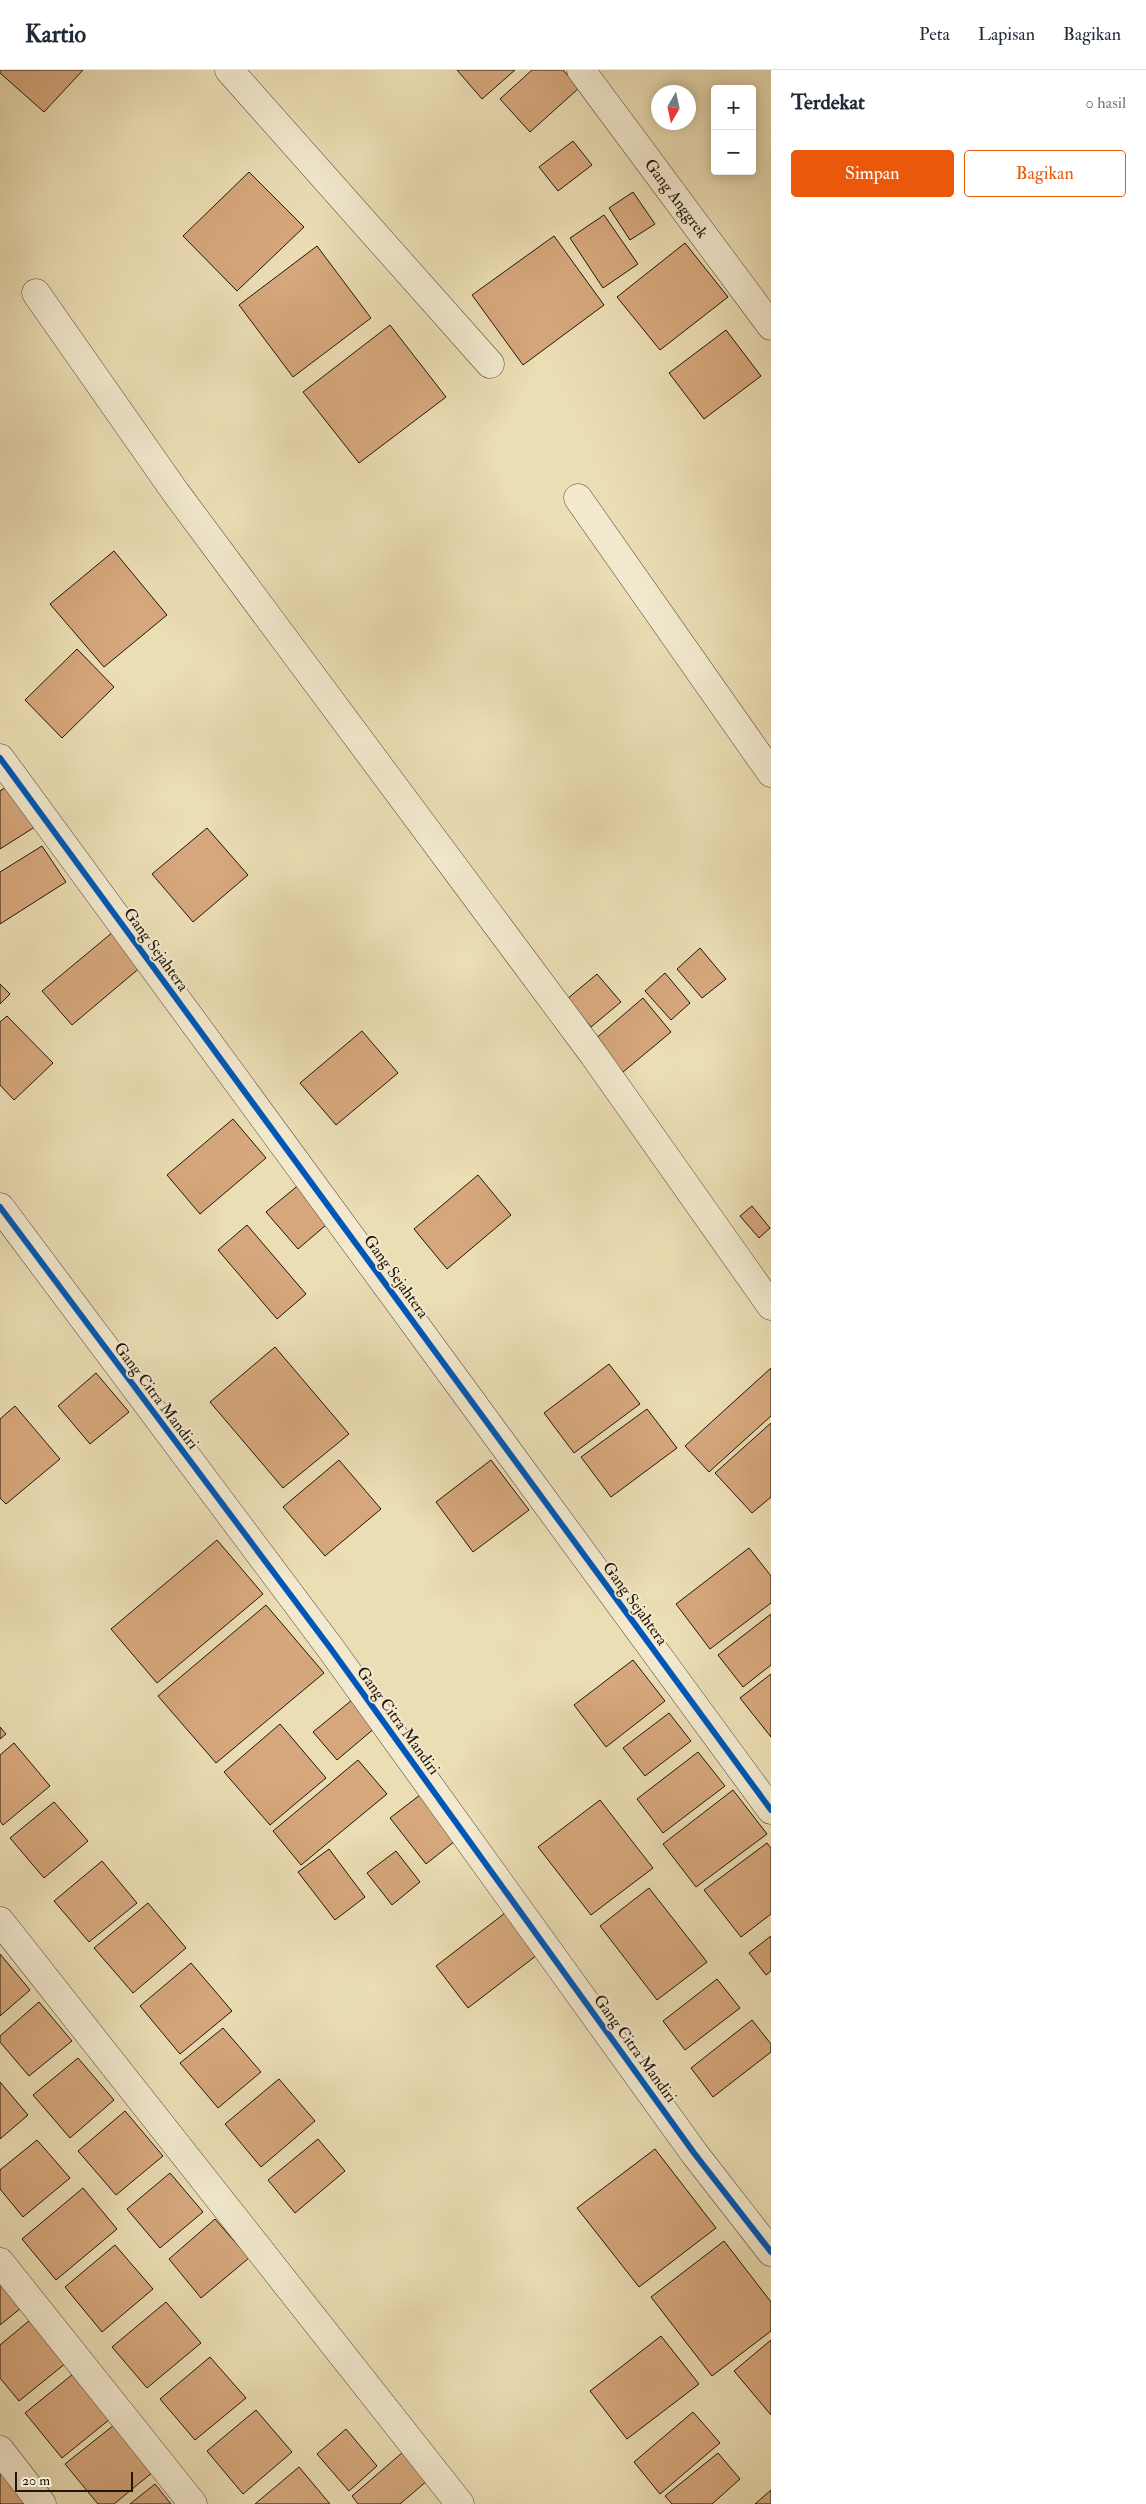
<!DOCTYPE html>
<html lang="id">
<head>
<meta charset="utf-8">
<style>
	:root { --surface:#fff; --page:#f2f2f3; --text:#1f2937; --muted:#747a83; --line:#e0e1e3; --accent:#ea580c }
	body { margin:0; font-family:"IM FELL Double Pica",serif; background:var(--page); color:var(--text) }
	.controls { position:absolute; right:15px; top:15px; display:grid; overflow:hidden; border-radius:5px; box-shadow:0 2px 12px #0003 }
	.controls button { width:45px; height:45px; display:grid; place-items:center; padding:0; border:0; border-bottom:1px solid var(--line); background:var(--surface); color:var(--text); font:25px sans-serif }
	.compass { position:absolute; left:651px; top:15px; width:45px; height:45px; border-radius:50%; background:var(--surface); box-shadow:0 2px 12px #0003; rotate:189deg }
	.scale { position:absolute; left:15px; bottom:12px; width:118px; box-sizing:border-box; padding-left:5px; border:2px solid #221509; border-top:0; font-size:14px; line-height:18px; white-space:nowrap; color:#221509; -webkit-text-stroke:4px #f2e9ce; paint-order:stroke }
	.list { margin:0; padding:0; list-style:none }
	h2 { display:flex; justify-content:space-between; align-items:center; height:65px; margin:0; padding:0 20px; font-size:21px }
	h2 small { font-size:16px; font-weight:400; color:var(--muted) }
	.actions { display:flex; gap:10px; padding:15px 20px }
	.actions a { flex:1; padding:11px 0; border:1px solid var(--accent); border-radius:5px; text-align:center; font-size:18px; color:var(--accent) }
	.actions .main { background:var(--accent); color:#fff }
	.map { position:relative; flex:none; width:771px; height:2434px; overflow:hidden }
	header { display:flex; align-items:center; gap:30px; box-sizing:border-box; height:70px; padding:0 25px; background:var(--surface); border-bottom:1px solid var(--line) }
	header strong { font-size:24px }
	nav { display:flex; gap:28px; margin-inline-start:auto; font-size:18px }
	main { display:flex }
	aside { flex:1; background:var(--surface) }
	.map>svg:first-child { display:block }
	.building { fill:#d6a77c; stroke:#221509 }
	.lines { fill:none; stroke-linecap:round; stroke-linejoin:round }
	.street-casing { stroke:#544734; stroke-width:29 }
	.street { stroke:#f2e9ce; stroke-width:28 }
	.cycleway-casing { stroke:#f2e9ce; stroke-width:9 }
	.cycleway { stroke:#0057b8; stroke-width:6 }
	.labels { text-anchor:middle; stroke-width:4; stroke-linejoin:round; paint-order:stroke }
	.street-label { font-size:16px; fill:#221509; stroke:#f2e9ce }
</style>
</head>
<body>
<header>
<strong>Kartio</strong>
<nav><a>Peta</a><a>Lapisan</a><a>Bagikan</a></nav>
</header>
<main>
<div class="map">
<svg width="771" height="2434" viewBox="0 0 771 2434">
	<rect width="100%" height="100%" fill="#ebddb4"/>
	<filter id="stains"><feTurbulence type="fractalNoise" baseFrequency=".004" numOctaves="4"/><feColorMatrix values="0 0 0 0 .2 0 0 0 0 .09 0 0 0 0 .02 0 0 0 .5 -.17"/></filter>
	<radialGradient id="worn" r=".72"><stop offset=".6" stop-color="#630" stop-opacity="0"/><stop offset="1" stop-color="#630" stop-opacity=".3"/></radialGradient>
	<!-- building -->
	<path class="building" d="M0 0H83L44 42 0 3Z
		M457 0H515L482 29Z
		M532 0H563L579 18 530 62 500 29Z
		M573 71 592 95 558 121 539 97Z
		M249 102 304 157 237 221 183 166Z
		M633 122 655 154 630 170 609 138Z
		M604 145 638 194 603 218 570 168Z
		M554 166 604 235 523 295 472 225Z
		M685 173 728 227 660 280 617 227Z
		M317 176 371 248 293 307 239 235Z
		M390 255 446 327 359 393 303 322Z
		M726 260 761 306 704 349 669 303Z
		M114 481 167 545 104 597 50 534Z
		M77 579 114 617 62 668 25 630Z
		M14 712 41 753 0 779V721Z
		M207 758 248 805 193 852 152 804Z
		M42 776 66 812 0 854V802Z
		M113 862 142 896 72 955 42 921Z
		M700 878 726 909 702 928 677 899Z
		M665 903 690 933 671 950 645 921Z
		M597 904 621 932 591 957 567 929Z
		M0 914 10 924 0 934Z
		M643 928 671 962 623 1002 594 970Z
		M7 946 53 993 14 1030 0 1015V952Z
		M362 961 398 1003 336 1055 300 1013Z
		M233 1049 266 1088 200 1144 167 1105Z
		M478 1105 511 1145 447 1199 414 1159Z
		M301 1113 333 1149 298 1179 266 1142Z
		M752 1136 770 1158 759 1168 740 1146Z
		M247 1155 306 1224 277 1249 218 1180Z
		M275 1277 349 1364 283 1418 210 1332Z
		M609 1294 640 1334 574 1383 544 1343Z
		M771 1298V1346L709 1402 685 1376Z
		M96 1303 129 1342 90 1374 58 1336Z
		M15 1336 60 1389 6 1434 0 1428V1349Z
		M647 1339 677 1378 611 1427 581 1387Z
		M771 1353V1427L752 1443 715 1403Z
		M339 1390 381 1439 325 1486 283 1437Z
		M491 1390 529 1440 473 1482 436 1432Z
		M217 1470 263 1524 157 1613 111 1559Z
		M749 1478 771 1506V1533L710 1579 676 1534Z
		M266 1535 324 1603 216 1693 158 1626Z
		M771 1544V1595L743 1617 718 1585Z
		M633 1590 665 1631 606 1677 574 1635Z
		M771 1604V1667L740 1628Z
		M352 1630 376 1657 337 1690 313 1662Z
		M669 1643 691 1671 645 1706 623 1678Z
		M280 1654 326 1708 270 1755 224 1702Z
		M0 1657 6 1664 0 1669Z
		M14 1673 50 1716 3 1755 0 1751V1685Z
		M698 1682 725 1716 663 1763 637 1729Z
		M358 1690 387 1724 301 1795 273 1761Z
		M733 1720 767 1764 696 1817 663 1774Z
		M420 1725 455 1771 426 1794 390 1748Z
		M600 1730 653 1798 591 1845 538 1777Z
		M54 1732 88 1771 44 1808 10 1768Z
		M767 1773 771 1778V1844L741 1867 704 1820Z
		M329 1779 365 1827 335 1850 298 1802Z
		M396 1781 420 1812 392 1835 367 1803Z
		M102 1791 137 1833 89 1872 54 1831Z
		M649 1818 707 1892 657 1930 600 1856Z
		M148 1833 186 1878 133 1923 94 1878Z
		M509 1840 541 1882 468 1938 436 1896Z
		M771 1866V1901L766 1905 749 1883Z
		M0 1884 30 1920 0 1946Z
		M191 1893 232 1941 180 1984 140 1936Z
		M717 1909 740 1938 685 1980 663 1951Z
		M39 1932 72 1971 29 2006 0 1972V1966Z
		M752 1950 771 1974V1982L713 2027 691 1998Z
		M223 1958 261 2002 218 2038 180 1993Z
		M78 1988 114 2030 70 2068 33 2025Z
		M279 2009 315 2051 261 2097 225 2054Z
		M0 2012 28 2045 0 2069Z
		M125 2041 163 2086 116 2125 78 2081Z
		M318 2069 345 2101 295 2143 268 2110Z
		M37 2070 70 2108 23 2147 0 2119V2100Z
		M655 2079 716 2158 639 2217 577 2138Z
		M170 2103 203 2142 160 2178 127 2139Z
		M83 2118 117 2159 56 2210 22 2169Z
		M215 2149 249 2188 201 2228 169 2189Z
		M724 2171 771 2232V2261L712 2306 651 2227Z
		M115 2175 153 2219 102 2262 65 2217Z
		M0 2213 21 2238 0 2255Z
		M166 2232 201 2273 147 2318 112 2277Z
		M30 2250 66 2293 19 2331 0 2308V2275Z
		M661 2266 699 2314 627 2369 590 2321Z
		M771 2270V2345L734 2301Z
		M210 2287 246 2328 195 2370 160 2329Z
		M73 2304 110 2349 62 2388 25 2343Z
		M256 2340 292 2382 243 2424 207 2381Z
		M693 2342 720 2373 660 2424 634 2392Z
		M114 2355 153 2402 114 2434H98L65 2394Z
		M346 2359 377 2396 349 2421 317 2384Z
		M410 2376 435 2404 400 2434H358L352 2426Z
		M718 2383 740 2409 712 2434H672L665 2426Z
		M0 2390 33 2434H0Z
		M299 2397 330 2434H255Z
		M155 2414 171 2434H130Z
		M771 2420V2434H755Z"/>
	<g class="lines">
		<defs>
			<path id="street" d="M229 0 490 294
				M581 0 771 256
				M36 223 176 423 593 984 771 1236
				M578 428 771 703
				M0 688 771 1740
				M0 1137 331 1579 694 2083 771 2182
				M0 1851 460 2434
				M0 2192 193 2434
				M0 2380 42 2434"/>
		</defs>
		<!-- street casing -->
		<use href="#street" class="street-casing"/>
		<!-- street -->
		<use href="#street" class="street"/>
		<defs>
			<path id="cycleway" d="M0 688 771 1740
				M0 1137 331 1579 694 2083 771 2182"/>
		</defs>
		<!-- cycleway casing -->
		<use href="#cycleway" class="cycleway-casing"/>
		<!-- cycleway -->
		<use href="#cycleway" class="cycleway"/>
	</g>
	<g class="labels">
		<!-- street labels -->
		<g class="street-label">
			<text transform="translate(677 128) rotate(53)" y="6">Gang Anggrek</text>
			<text transform="translate(157 879) rotate(54)" y="6">Gang Sejahtera</text>
			<text transform="translate(397 1206) rotate(54)" y="6">Gang Sejahtera</text>
			<text transform="translate(157 1325) rotate(53)" y="6">Gang Citra Mandiri</text>
			<text transform="translate(636 1533) rotate(54)" y="6">Gang Sejahtera</text>
			<text transform="translate(399 1650) rotate(54)" y="6">Gang Citra Mandiri</text>
			<text transform="translate(636 1978) rotate(54)" y="6">Gang Citra Mandiri</text>
		</g>
	</g>
	<rect width="100%" height="100%" filter="url(#stains)"/>
	<rect width="100%" height="100%" fill="url(#worn)"/>
</svg>
<div class="controls">
<button>+</button>
<button>−</button>
</div>
<svg class="compass" viewBox="-18 -18 36 36"><path d="M0-13l5 13h-10z" fill="#e53935"/><path d="M0 13l5-13h-10z" fill="#747a83"/></svg>
<div class="scale">20 m</div>
</div>
<aside>
<h2>Terdekat<small>0 hasil</small></h2>
<ul class="list">
</ul>
<div class="actions"><a class="main">Simpan</a><a>Bagikan</a></div>
</aside>
</main>
</body>
</html>
